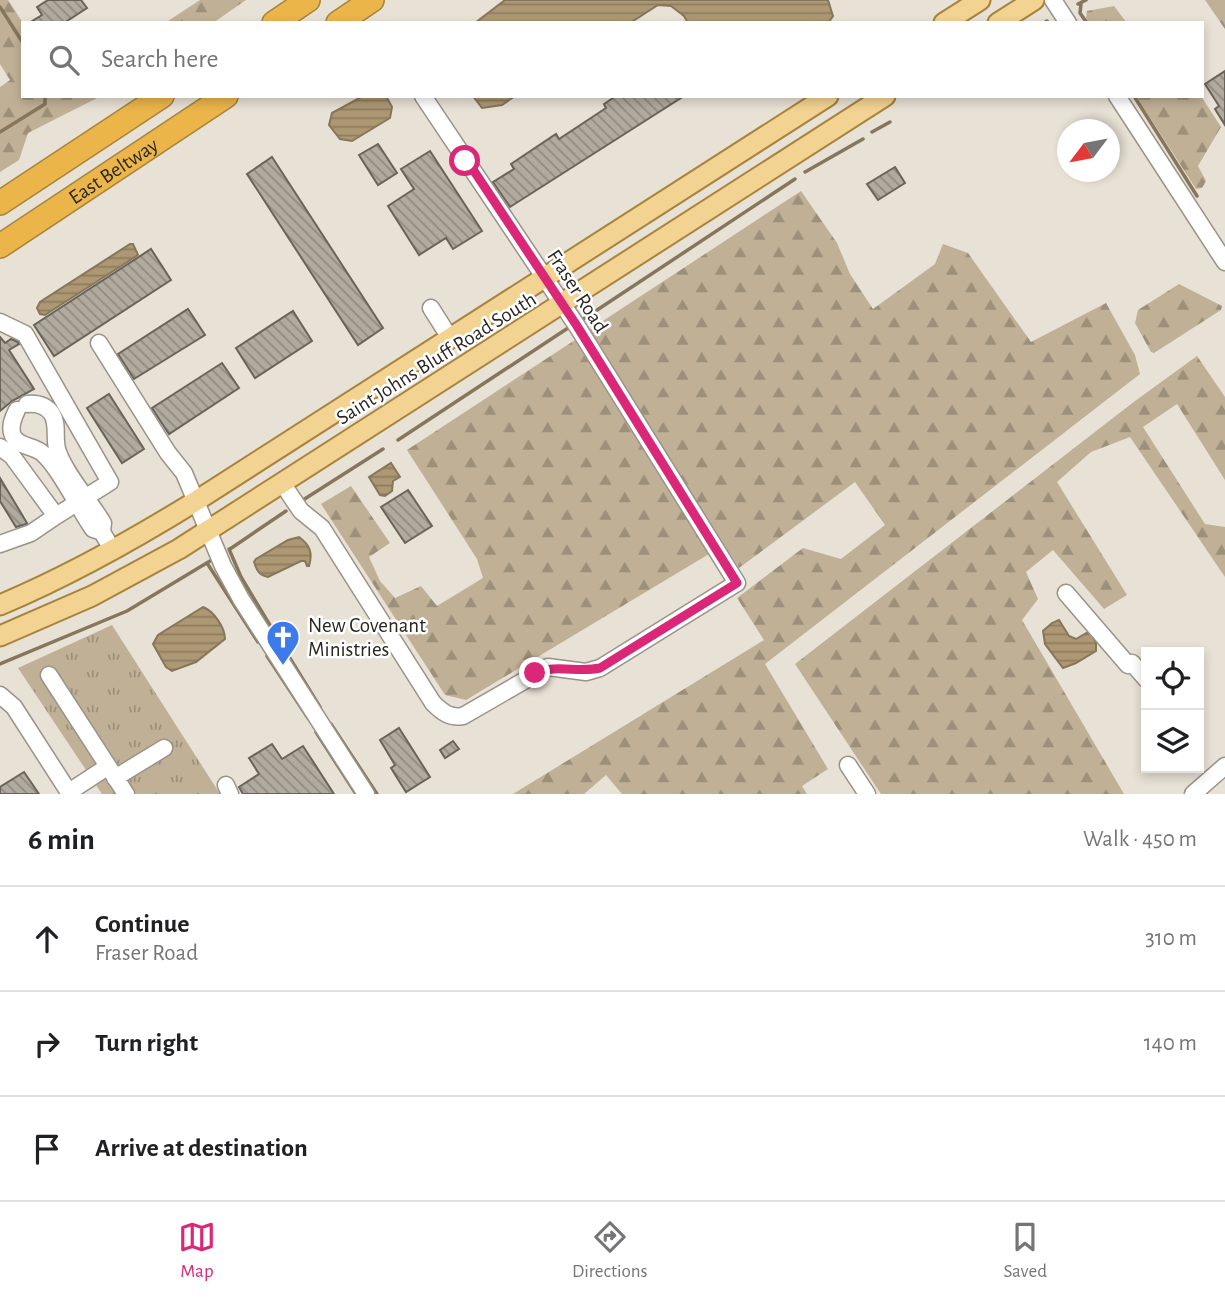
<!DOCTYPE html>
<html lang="en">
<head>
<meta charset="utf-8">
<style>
	:root { --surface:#fff; --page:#f2f2f2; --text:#202124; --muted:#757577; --line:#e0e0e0; --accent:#db2777 }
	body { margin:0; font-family:"Alegreya Sans",sans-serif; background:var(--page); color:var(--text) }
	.controls { position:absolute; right:21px; bottom:21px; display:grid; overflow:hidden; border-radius:0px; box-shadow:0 4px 10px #0003 }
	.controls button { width:63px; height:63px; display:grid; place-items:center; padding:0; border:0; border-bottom:2px solid var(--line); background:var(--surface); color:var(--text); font:35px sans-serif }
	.compass { position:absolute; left:1057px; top:119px; width:63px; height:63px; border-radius:50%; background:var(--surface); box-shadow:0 4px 10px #0003; rotate:238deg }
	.stop { position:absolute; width:21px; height:21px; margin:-16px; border:5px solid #db2777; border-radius:50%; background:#fff }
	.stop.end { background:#db2777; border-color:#fff; box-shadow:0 2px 7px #0008 }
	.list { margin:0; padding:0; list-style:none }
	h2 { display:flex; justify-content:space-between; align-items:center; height:91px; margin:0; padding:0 28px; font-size:30px }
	h2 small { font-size:23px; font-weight:400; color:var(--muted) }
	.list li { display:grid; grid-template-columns:46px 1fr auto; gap:21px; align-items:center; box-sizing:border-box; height:105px; padding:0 28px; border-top:2px solid var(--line) }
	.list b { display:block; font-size:26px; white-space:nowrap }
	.list p { margin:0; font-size:23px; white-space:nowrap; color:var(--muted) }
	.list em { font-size:23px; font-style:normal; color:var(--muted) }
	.icon { flex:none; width:38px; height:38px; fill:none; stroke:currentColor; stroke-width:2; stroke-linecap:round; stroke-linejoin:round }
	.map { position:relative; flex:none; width:1225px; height:794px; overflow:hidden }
	.search { position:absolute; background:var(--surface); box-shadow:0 4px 10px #0003; left:21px; right:21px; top:21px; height:77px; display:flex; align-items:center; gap:18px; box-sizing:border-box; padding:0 24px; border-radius:0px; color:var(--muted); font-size:26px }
	.sheet { height:406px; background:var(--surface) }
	nav { display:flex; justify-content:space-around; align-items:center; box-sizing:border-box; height:98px; border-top:2px solid var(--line); background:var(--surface); font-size:19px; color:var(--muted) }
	nav a { display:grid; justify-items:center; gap:4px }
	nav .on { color:var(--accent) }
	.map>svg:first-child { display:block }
	.grass { fill:url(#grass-tufts) }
	.forest { fill:url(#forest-firs) }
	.water { fill:url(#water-rules); stroke:#86765b; stroke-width:2 }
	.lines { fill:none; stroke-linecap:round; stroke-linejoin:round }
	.stream { stroke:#86765b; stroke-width:3.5 }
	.building { fill:url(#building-back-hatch); stroke:#696359; stroke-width:2 }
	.minor-casing { stroke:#999388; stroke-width:19 }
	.major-casing { stroke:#a7833c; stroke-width:23 }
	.highway-casing { stroke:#a7833c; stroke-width:26 }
	.minor { stroke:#fff; stroke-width:16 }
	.major { stroke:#f3d392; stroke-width:19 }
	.highway { stroke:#ebb54a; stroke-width:23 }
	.route { stroke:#db2777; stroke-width:9 }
	.labels { text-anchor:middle; stroke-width:5; stroke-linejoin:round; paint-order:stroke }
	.street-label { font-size:21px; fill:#2a2723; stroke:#fff }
	.poi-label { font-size:21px; fill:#2a2723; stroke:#fff; text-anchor:start }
</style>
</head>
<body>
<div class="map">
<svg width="1225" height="794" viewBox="0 0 1225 794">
	<defs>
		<pattern id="grass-tufts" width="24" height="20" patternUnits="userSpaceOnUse" patternTransform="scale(1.75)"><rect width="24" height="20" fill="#c0b196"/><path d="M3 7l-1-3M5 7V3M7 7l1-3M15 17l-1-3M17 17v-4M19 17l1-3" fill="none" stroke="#9c907a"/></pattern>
		<pattern id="forest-firs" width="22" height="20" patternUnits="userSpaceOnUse" patternTransform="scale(1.75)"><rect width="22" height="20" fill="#c0b196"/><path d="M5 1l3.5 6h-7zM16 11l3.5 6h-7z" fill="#9c907a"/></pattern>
		<pattern id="water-rules" width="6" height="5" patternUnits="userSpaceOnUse" patternTransform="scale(1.75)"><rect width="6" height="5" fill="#ad9873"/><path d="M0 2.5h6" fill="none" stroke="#8d7c5e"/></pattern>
		<pattern id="building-back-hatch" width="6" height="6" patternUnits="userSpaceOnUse" patternTransform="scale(1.75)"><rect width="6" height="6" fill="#b1aa9f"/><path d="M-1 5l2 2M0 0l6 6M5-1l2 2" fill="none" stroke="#908a81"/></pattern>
	</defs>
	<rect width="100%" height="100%" fill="#e8e1d5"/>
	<!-- grass -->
	<path class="grass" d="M112 625 220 794H102L18 668Z"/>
	<!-- forest -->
	<path class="forest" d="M0 0H8L23 23V96H101L28 133 19 160 0 172V87L10 80 0 64Z
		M200 0H246L213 23H165Z
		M1205 0H1225V29Z
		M1114 6 1127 23H1089L1086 18 1087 11Z
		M1136 96H1201L1221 127 1198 166 1206 181 1202 188 1196 189Z
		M801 191 837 243 850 274 873 309 935 264 943 244 968 253 1031 342 1106 303 1135 355 1140 374 765 664 828 769 802 786 807 794H622L606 775 584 794H513L764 640 737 598 803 548 841 559 885 525 855 482 739 568 586 332Z
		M1179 284 1222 306 1221 310 1154 353 1151 352 1135 323 1138 310Z
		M575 340 709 554 466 700 445 695 321 504 351 486 390 543 369 557 380 581 395 598 421 586 437 606 483 578 477 559 407 450Z
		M1197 356 1225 397V480L1177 404 1143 427 1205 524 1225 527V577L1130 437 1091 452 1057 482 1127 595 1104 609 1053 550 1026 572 1038 599 1022 620 1124 794H881L795 664 1135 401Z"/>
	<!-- water -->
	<path class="water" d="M505 0H828L833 16 828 23H688L684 16 671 6 658 5 630 23H475Z
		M363 96H386L392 107 390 118 352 141 340 139 329 125 332 113Z
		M473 96H515L502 105 482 108Z
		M130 244H133L138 255 45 315 40 314 37 308 40 302Z
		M391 463 400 477 393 481 392 491 385 496 380 495 369 477Z
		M299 537C310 545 313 553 309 566H307L305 561H301L268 577C259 575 257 571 254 562L256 559 288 540Z
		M203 607C214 611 225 628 225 639L196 662 172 671 166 667 153 644 158 635Z
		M1059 620 1069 636 1076 639 1090 631 1096 643V651L1076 663 1063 668 1045 644 1043 631 1052 623Z"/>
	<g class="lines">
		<!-- stream -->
		<path class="stream" d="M1078 4 1086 0
			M1081 4 1080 13 1087 23
			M0 7 23 43
			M1044 23 1047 21
			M1134 96 1197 196
			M0 132 45 104V96
			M872 132 890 122
			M805 172 863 139
			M582 320 795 179
			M398 440 568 328
			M303 500 383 449
			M229 549 241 577 271 627
			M230 549 286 511
			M207 563 258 642
			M283 647 320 707
			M267 656 308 718
			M0 664 127 611 210 561
			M331 724 377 794
			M316 732 356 794"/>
	</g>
	<!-- building -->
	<path class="building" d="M48 0H81L87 8 64 23H29L42 15 37 7Z
		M1225 71V125L1215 109 1219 106 1205 84Z
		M616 96H684L510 207 493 182 514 169 511 164 556 134 559 139 606 108 604 104Z
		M378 144 397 173 378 185 359 155Z
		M430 151 482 231 453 249 446 238 419 255 388 206 414 189 401 169Z
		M272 157 383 328 358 345 247 174Z
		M895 167 905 183 878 200 867 184Z
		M151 249 171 280 54 356 34 325Z
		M188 309 205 335 134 379 118 354Z
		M293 311 312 341 255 378 236 348Z
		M0 337 5 343 11 339 18 342 19 344 9 350 34 389 12 401 0 411Z
		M222 363 239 388 169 434 152 408Z
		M109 394 144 449 122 463 87 408Z
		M0 478 27 523 26 524 16 527 0 501Z
		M408 490 432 526 405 543 381 507Z
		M399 728 430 777 406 792 391 768 395 765 380 740Z
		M453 741 459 749 445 758 440 750Z
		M272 744 282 759 303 746 334 794H243L239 787 259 774 249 758Z
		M24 772 39 794H0V787Z"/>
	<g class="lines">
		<defs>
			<path id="minor" d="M1053 0 1068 23
				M1117 96 1225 262
				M431 308 450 338
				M0 322 25 334 110 482 56 516 12 456 0 447
				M99 343 168 453 184 473 223 566 241 599 366 794
				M27 404C37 403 46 405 52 414 59 426 53 439 58 452 66 475 90 501 103 523L102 532 113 551
				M17 410C13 418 9 427 13 436 19 447 31 445 41 452 58 465 79 509 93 529L102 532
				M282 483 301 511 322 528 433 703C443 713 450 718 463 716L548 667 586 672 600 668 737 583 577 326 423 96
				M0 544 31 533 56 516
				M1066 593 1128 665 1132 663 1146 679
				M49 675 126 794
				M0 695 14 707 70 794
				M848 765 867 794
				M115 778 164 748
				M226 785 230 794
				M69 792 107 767
				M1193 794 1225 766"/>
			<path id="major" d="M944 23 980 0
				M998 23 1034 0
				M0 605C69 576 133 540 196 501L828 96
				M0 636 92 596 179 549 885 96"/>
			<g id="highway">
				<path d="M274 23 308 0"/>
				<path d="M338 23 372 0"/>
				<path d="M0 203 162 96"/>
				<path id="s1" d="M0 246 226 96"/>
			</g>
		</defs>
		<!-- minor casing -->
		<use href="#minor" class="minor-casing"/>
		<!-- major casing -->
		<use href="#major" class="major-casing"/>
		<!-- highway casing -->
		<use href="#highway" class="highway-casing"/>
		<!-- minor -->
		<use href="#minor" class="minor"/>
		<!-- major -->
		<use href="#major" class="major"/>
		<!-- highway -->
		<use href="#highway" class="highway"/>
	</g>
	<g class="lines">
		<!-- route -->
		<path class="route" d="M465 161 474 171 577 326 737 583 600 668C577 673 557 664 535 673"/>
	</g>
	<!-- icons -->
	<defs>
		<symbol id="church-pin" viewBox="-11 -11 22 30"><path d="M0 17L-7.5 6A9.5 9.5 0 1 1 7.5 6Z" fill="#3e7ae9" stroke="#fff"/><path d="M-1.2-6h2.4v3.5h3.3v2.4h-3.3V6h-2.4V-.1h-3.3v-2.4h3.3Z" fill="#fff"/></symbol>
	</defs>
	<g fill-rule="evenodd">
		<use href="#church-pin" x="264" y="618" width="38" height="52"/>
	</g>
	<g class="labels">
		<!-- street labels -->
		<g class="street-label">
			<text dy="7" stroke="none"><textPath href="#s1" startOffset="136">East Beltway</textPath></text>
			<text transform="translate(578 291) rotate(57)" y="7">Fraser Road</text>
			<text transform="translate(436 358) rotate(-32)" y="7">Saint Johns Bluff Road South</text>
		</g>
		<!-- poi labels -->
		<g class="poi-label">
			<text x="308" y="632">New Covenant<tspan x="308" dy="24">Ministries</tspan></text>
		</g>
	</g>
</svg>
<div class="controls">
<button><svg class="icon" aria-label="locate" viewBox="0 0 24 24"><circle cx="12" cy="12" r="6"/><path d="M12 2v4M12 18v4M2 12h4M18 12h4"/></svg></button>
<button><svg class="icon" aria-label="layers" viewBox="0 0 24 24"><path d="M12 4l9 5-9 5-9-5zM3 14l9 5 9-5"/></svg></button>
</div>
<svg class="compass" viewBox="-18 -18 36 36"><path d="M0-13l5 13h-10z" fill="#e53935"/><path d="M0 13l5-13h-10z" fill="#757577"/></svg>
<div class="stop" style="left:465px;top:161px"></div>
<div class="stop end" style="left:535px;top:673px"></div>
<div class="search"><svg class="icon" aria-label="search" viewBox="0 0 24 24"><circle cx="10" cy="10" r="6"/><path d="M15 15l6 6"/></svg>Search here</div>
</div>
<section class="sheet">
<h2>6 min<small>Walk · 450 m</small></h2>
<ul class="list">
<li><svg class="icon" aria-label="ahead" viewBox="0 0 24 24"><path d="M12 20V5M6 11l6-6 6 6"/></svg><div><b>Continue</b><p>Fraser Road</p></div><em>310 m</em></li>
<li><svg class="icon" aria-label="right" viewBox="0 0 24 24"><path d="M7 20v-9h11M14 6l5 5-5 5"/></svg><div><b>Turn right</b></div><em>140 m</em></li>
<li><svg class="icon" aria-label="arrive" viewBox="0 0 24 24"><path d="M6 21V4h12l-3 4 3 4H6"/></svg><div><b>Arrive at destination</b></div></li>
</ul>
</section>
<nav>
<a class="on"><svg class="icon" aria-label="map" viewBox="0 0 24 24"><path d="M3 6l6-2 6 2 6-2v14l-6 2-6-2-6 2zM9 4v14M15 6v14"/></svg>Map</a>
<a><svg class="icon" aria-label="directions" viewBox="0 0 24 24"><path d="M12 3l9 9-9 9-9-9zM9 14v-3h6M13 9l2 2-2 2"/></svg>Directions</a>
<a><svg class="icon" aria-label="saved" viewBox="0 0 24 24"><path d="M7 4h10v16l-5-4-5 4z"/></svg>Saved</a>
</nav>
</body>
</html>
